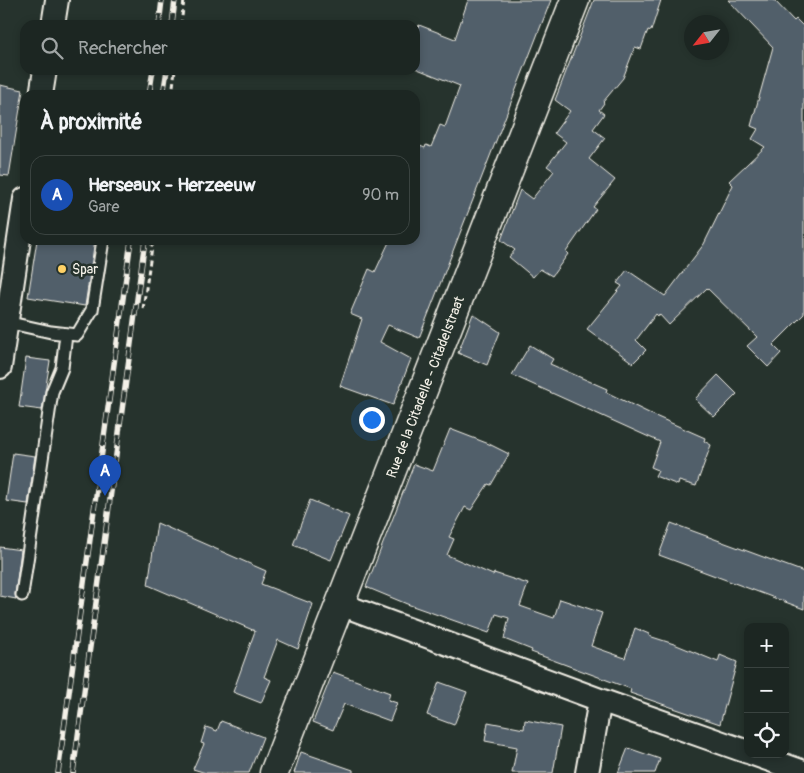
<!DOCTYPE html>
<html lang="fr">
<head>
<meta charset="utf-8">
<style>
	:root { --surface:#1c2622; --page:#252e2a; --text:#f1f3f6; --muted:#a0a5a5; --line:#3a4340; --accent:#8bbbb9 }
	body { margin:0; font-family:Pangolin,sans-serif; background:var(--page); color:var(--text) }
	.controls { position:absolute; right:15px; bottom:15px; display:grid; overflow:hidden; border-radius:10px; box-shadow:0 2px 8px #0003 }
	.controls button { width:45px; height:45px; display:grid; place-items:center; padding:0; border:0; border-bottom:1px solid var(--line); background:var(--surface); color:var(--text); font:25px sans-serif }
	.compass { position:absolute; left:684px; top:15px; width:45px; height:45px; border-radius:50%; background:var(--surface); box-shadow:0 2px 8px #0003; rotate:239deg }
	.you { position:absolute; left:371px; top:419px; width:18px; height:18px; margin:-12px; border:4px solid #fff; border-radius:50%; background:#1a73e8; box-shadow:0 0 0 8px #1a73e833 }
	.badge { display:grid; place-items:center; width:32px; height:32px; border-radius:50%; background:var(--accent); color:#fff; font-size:16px; font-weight:700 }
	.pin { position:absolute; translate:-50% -41px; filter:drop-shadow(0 1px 2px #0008) }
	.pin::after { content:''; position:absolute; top:26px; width:18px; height:15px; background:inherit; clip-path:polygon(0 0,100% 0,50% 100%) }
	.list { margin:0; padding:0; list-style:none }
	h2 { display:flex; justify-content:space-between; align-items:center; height:65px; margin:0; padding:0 20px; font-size:21px }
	h2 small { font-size:16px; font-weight:400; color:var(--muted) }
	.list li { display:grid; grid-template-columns:32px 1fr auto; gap:15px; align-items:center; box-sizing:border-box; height:80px; margin:0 10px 10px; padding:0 10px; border:1px solid var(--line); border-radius:15px }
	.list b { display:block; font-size:19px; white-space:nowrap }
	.list p { margin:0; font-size:16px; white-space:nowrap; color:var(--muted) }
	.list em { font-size:16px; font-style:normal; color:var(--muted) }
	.icon { flex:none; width:28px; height:28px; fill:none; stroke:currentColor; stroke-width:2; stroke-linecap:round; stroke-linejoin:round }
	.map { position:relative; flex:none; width:804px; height:773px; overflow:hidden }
	.search { position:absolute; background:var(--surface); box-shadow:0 2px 8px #0003; left:20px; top:20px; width:400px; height:55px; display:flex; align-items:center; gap:12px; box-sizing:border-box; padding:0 18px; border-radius:15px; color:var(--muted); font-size:19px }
	.panel { position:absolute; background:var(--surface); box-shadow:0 2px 8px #0003; left:20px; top:90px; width:400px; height:155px; border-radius:15px }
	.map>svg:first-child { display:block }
	.building { fill:#515f6b; stroke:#f4f1e8 }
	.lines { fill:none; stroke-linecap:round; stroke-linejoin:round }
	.service-casing { stroke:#f4f1e8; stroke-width:15 }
	.minor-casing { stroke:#f4f1e8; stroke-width:26 }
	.tertiary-casing { stroke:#f4f1e8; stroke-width:31 }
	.path { stroke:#f4f1e8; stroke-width:3; stroke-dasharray:5 4; stroke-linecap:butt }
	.service { stroke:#26332d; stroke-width:11 }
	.minor { stroke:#26332d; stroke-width:22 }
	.tertiary { stroke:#26332d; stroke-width:28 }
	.rail-casing { stroke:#f4f1e8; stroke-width:5.5 }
	.rail { stroke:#26332d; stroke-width:4; stroke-dasharray:11; stroke-linecap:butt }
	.poi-dot { fill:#ffd166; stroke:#26332d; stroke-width:2 }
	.labels { text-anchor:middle; stroke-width:5; stroke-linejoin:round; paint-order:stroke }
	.poi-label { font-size:14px; fill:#f4f1e8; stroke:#26332d; text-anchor:start }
	.street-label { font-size:14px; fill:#f4f1e8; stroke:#26332d }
</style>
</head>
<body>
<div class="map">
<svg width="804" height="773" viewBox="0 0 804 773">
	<rect width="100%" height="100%" fill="#26332d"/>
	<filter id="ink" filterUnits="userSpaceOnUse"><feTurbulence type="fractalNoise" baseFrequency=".02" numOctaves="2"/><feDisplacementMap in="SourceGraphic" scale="10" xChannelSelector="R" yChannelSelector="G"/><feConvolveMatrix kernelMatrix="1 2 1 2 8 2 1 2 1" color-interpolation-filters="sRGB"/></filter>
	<g filter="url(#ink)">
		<!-- building -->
		<path class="building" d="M468 0H551L419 338 388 325 380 342 411 359 393 405 340 386 362 319 350 314 369 269 375 272 390 240H415V144L425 148 426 145 431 147 440 125 445 127 460 86 415 68V36L419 25 455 39Z
			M594 0H661L651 31 648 30 646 35 641 49 635 47 623 78 603 102 604 103 599 110 604 114 593 129 605 138 589 159 615 180 593 207 596 209 566 252 568 254 552 276 540 269 533 277 509 257 515 250 501 240 520 190 532 199 554 171 547 166 566 142 554 133 570 111 555 100Z
			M728 0H774L794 21 796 19 804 27V314L773 345 781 353 768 367 747 346 757 337 707 288 669 325 659 314 658 316 656 314 636 340 646 350 633 363 587 329 622 286 617 283 627 270 665 296 704 244 733 185 729 181 765 147 752 139 758 129 751 126 773 47Z
			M0 85 23 90 9 176 0 175Z
			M37 240H95L85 306 28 297Z
			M473 314 500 332 487 365 458 353Z
			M530 345 553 359 550 364 607 389 606 392 653 415 705 438 704 441 711 445 696 486 679 481 678 485 655 476 658 470 651 467 660 442 512 375Z
			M26 358 50 361 42 410 19 407Z
			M718 375 737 394 714 417 695 399Z
			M450 429 489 444 509 454 491 485 488 484 471 510 465 507 449 537 454 539 447 555 493 575 494 573 528 584 520 606 554 618 560 599 602 613 591 646 625 658 635 628 649 634V636L674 644 718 662 720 655 737 662 720 724 630 693 631 689 550 659 531 652 532 650 504 639 509 618 496 614 489 633 407 604 366 587 414 464 433 471Z
			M13 453 35 456 28 504 6 501Z
			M310 500 349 516 331 560 293 545Z
			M157 523 266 571 261 584 313 604 298 649 278 640 264 677 271 680 261 703 233 692 255 631 148 585Z
			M671 523 804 572V609L659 555Z
			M0 547 21 550 15 594 16 599 0 596Z
			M333 672 390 693 388 700 397 703 390 721 344 704 333 730 313 722Z
			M439 682 467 692 454 725 427 715Z
			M525 720 561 727 553 773H512L517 747 485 741 488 722 524 729Z
			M221 721 263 737 249 773H206L193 769 204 744 201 743 206 727 217 731Z
			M628 748 660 759 655 773H618Z
			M301 752 353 770V773H294Z"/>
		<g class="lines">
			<defs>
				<path id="service" d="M6 322 51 332 77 335 92 310 103 240
					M22 595 52 392 62 368 66 334"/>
				<path id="minor" d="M53 25 57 0
					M41 95 45 70
					M0 367 25 199
					M340 604 600 700 748 752
					M753 754 804 772
					M587 773 600 700"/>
				<path id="tertiary" d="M274 773 575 0"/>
			</defs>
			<!-- service casing -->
			<use href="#service" class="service-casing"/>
			<!-- minor casing -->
			<use href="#minor" class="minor-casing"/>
			<!-- tertiary casing -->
			<use href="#tertiary" class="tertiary-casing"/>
			<!-- path -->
			<path class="path" d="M181 25 184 0
				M172 95 175 70
				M143 309 153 240"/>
			<!-- service -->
			<use href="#service" class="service"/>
			<!-- minor -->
			<use href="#minor" class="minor"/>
			<!-- tertiary -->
			<use href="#tertiary" class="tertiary"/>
			<defs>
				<path id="rail" d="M159 25 162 0
					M172 25 175 0
					M149 95 153 70
					M163 95 167 70
					M58 773 131 240
					M73 773 145 240"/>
			</defs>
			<!-- rail casing -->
			<use href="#rail" class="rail-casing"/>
			<!-- rail -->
			<use href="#rail" class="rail"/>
		</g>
	</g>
	<!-- markers -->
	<circle class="poi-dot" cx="62" cy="269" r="5"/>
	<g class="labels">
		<!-- poi labels -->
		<g class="poi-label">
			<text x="72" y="274">Spar</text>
		</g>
		<!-- street labels -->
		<g class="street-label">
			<text transform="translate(425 387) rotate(-69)" y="5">Rue de la Citadelle - Citadelstraat</text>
		</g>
	</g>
</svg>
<div class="controls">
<button>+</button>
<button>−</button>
<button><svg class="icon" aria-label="locate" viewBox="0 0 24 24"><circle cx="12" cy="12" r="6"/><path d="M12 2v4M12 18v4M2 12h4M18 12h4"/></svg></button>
</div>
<svg class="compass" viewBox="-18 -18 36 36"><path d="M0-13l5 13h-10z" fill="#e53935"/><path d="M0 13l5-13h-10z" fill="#a0a5a5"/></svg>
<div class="you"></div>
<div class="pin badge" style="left:105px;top:496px;background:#1a4fb4">A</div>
<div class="search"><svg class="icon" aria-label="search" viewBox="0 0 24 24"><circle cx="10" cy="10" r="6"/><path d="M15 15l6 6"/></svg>Rechercher</div>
<section class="panel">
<h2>À proximité<small></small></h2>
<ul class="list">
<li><span class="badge" style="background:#1a4fb4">A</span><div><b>Herseaux - Herzeeuw</b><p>Gare</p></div><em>90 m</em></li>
</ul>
</section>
</div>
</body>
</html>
